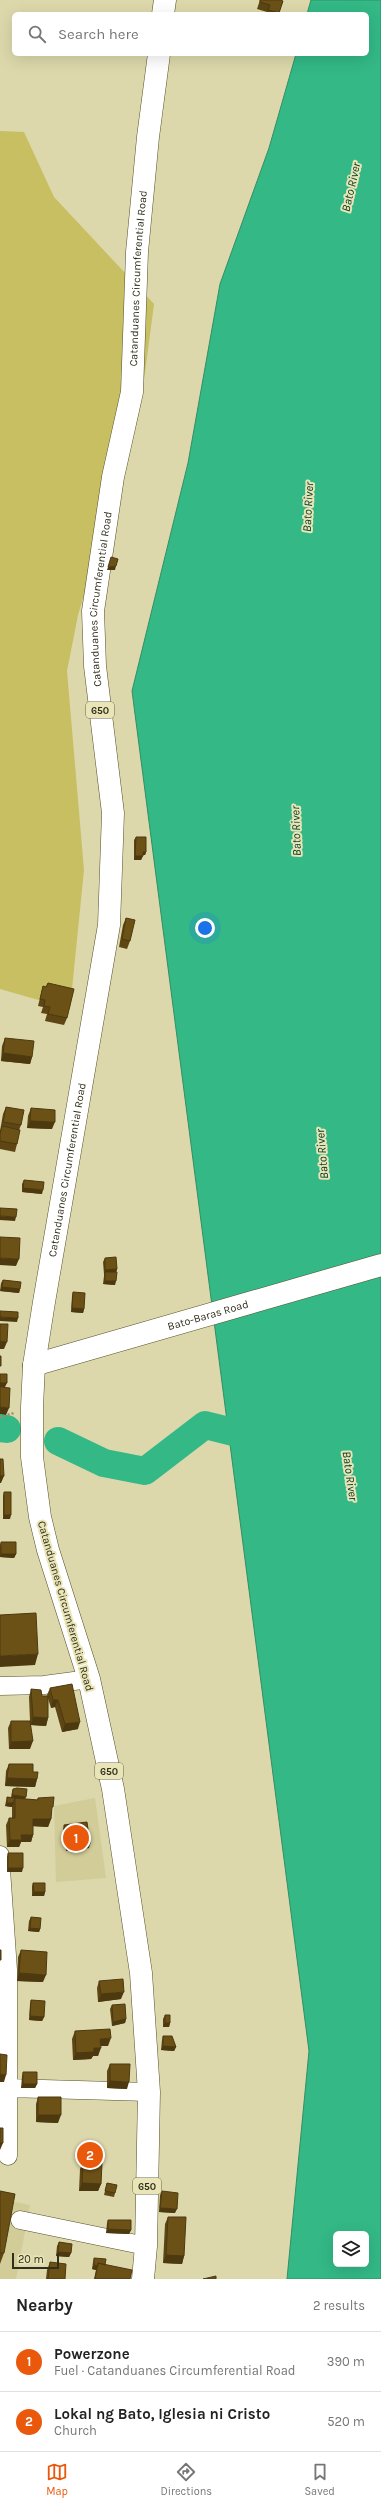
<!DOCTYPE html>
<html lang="en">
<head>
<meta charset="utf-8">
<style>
	:root { --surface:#fff; --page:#f6f6f6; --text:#222; --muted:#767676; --line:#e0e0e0; --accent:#ea580c }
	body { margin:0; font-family:Karla,sans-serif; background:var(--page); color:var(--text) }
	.controls { position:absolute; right:12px; bottom:12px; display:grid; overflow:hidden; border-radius:6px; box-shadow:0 4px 16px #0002 }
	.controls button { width:36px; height:36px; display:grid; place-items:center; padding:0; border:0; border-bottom:1px solid var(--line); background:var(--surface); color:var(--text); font:20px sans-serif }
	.scale { position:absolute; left:12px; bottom:10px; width:47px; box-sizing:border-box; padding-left:4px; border:2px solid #302f1d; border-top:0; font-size:11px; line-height:14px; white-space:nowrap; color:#302f1d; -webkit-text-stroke:3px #e9e5b7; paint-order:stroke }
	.you { position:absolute; left:205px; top:928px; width:14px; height:14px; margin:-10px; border:3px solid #fff; border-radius:50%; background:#1a73e8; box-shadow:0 0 0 6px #1a73e833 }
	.badge { display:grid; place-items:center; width:26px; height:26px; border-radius:50%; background:var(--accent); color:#fff; font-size:13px; font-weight:700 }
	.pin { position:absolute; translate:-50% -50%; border:2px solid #fff; box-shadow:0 1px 4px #0006 }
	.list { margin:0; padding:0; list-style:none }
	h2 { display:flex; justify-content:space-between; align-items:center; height:52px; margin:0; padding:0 16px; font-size:17px }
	h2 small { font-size:13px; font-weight:400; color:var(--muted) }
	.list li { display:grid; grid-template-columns:26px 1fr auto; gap:12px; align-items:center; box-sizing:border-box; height:60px; padding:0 16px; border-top:1px solid var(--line) }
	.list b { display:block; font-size:15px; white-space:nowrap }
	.list p { margin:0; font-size:13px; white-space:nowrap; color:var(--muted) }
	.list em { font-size:13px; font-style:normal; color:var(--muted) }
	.icon { flex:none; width:22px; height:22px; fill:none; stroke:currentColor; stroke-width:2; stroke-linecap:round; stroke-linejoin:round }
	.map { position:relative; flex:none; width:381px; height:2279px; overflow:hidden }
	.search { position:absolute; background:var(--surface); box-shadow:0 4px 16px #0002; left:12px; right:12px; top:12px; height:44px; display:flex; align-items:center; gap:10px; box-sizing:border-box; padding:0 14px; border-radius:6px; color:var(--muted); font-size:15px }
	.sheet { height:172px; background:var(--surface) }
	nav { display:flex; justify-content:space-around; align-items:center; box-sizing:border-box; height:56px; border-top:1px solid var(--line); background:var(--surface); font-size:11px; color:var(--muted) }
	nav a { display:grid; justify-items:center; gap:2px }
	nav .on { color:var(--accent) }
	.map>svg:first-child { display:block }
	.built { fill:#d1cc98 }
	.green { fill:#c8be62 }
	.water { fill:#33b886; stroke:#328f66; fill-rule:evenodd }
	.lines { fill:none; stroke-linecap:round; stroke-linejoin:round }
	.river { stroke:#33b886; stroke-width:28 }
	.street-casing { stroke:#545027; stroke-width:19 }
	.secondary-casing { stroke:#545027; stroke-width:23 }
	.primary-casing { stroke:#545027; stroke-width:23 }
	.path { stroke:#959271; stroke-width:2.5; stroke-dasharray:2 2; stroke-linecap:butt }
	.street { stroke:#fff; stroke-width:18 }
	.secondary { stroke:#fff; stroke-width:22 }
	.primary { stroke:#fff; stroke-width:22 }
	.wall { fill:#5d4614 }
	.shaded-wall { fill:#4c3910 }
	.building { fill:#6c5117; stroke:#4c3910 }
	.labels { text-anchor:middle; stroke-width:4; stroke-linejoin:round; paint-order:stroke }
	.shield { fill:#e9e5b7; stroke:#68664b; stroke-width:1 }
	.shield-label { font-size:10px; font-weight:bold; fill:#302f1d }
	.street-label { font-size:11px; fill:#302f1d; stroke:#e9e5b7 }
	.water-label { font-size:12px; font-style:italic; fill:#003724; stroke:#e9e5b7 }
</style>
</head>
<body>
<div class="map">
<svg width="381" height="2279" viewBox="0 0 381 2279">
	<rect width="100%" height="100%" fill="#dcd8ab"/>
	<!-- built -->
	<path class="built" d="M95 1798 106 1878 56 1882 54 1806Z
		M0 2199 30 2205 16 2279H0Z"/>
	<!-- green -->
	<path class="green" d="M0 131 24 132 54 197 154 304 141 403 78 615 67 671 84 870 70 1009 0 989Z"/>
	<!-- water -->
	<path class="water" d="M311 0H381V2279H287L309 2051 132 691 188 463 220 284 269 148 296 54H367V14H307ZM336 2234H366V2264H336Z"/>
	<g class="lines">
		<!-- river -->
		<path class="river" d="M0 1428 7 1429
			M58 1441 104 1463 145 1471 205 1425 265 1440"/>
		<defs>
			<path id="street" d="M0 1686 44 1685 89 1679
				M0 1855 8 1970V2156
				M8 2088 149 2092
				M20 2220 146 2246"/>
			<g id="secondary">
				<path id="s1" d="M34 1365 381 1265"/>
			</g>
			<g id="primary">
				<path d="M163 14 165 0"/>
				<path id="s2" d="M143 2279 146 2246 149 2092 141 1973 113 1789 89 1679 48 1550 40 1517 32 1457V1407L34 1365 44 1302 109 925 113 813 95 666 93 611 113 477 132 392 137 252 148 137 159 54"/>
			</g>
		</defs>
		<!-- street casing -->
		<use href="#street" class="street-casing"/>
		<!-- secondary casing -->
		<use href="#secondary" class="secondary-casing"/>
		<!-- primary casing -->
		<use href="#primary" class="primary-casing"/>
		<!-- path -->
		<path class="path" d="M0 1417 14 1413"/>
		<!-- street -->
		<use href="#street" class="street"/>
		<!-- secondary -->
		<use href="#secondary" class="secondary"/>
		<!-- primary -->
		<use href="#primary" class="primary"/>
	</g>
	<!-- wall -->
	<path class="wall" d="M260 0 283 1 278 14H267V12L257 9Z
		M136 837 146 852 145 855H143L141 860H134V840Z
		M126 918 130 941 127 949 119 947 123 925Z
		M48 983 67 1018 64 1025 45 1021 47 1014 41 1013 43 1007 38 1006 43 986 46 987Z
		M5 1038 32 1057 30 1064 1 1061 2 1046Z
		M6 1107 21 1125 19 1130 17 1144 15 1152 0 1149V1131L3 1114Z
		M31 1108 52 1129 27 1128 28 1116Z
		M24 1180 42 1194 22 1192V1184Z
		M105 1258 117 1269 116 1272 115 1285 103 1284 104 1276V1274L103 1262Z
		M3 1280 20 1289 19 1293 0 1291 1 1283Z
		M73 1292 84 1309 83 1313 71 1312 72 1296Z
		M4 1492 10 1519H3V1496Z
		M1 1542 16 1554 14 1558 0 1557V1545Z
		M50 1688 78 1729 62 1732 55 1707 51 1708 47 1695Z
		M31 1689 42 1696 48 1718 46 1726 31 1725 30 1749H9L8 1728 11 1721H30L29 1697Z
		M9 1764 33 1772 37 1779 35 1787 5 1786 6 1771Z
		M13 1789 25 1799 37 1800 38 1798 51 1812V1819L48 1827 33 1826V1835L31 1842H21L19 1847H7L6 1825 9 1818H12V1807L5 1806 6 1801 7 1797 11 1798 12 1793Z
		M64 1825 89 1848 66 1851 63 1829Z
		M8 1853 22 1872H7V1857Z
		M33 1883 45 1892 44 1896H32V1886Z
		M31 1917 40 1929 39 1932 28 1931 29 1921Z
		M21 1950 43 1982 17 1981 18 1957Z
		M99 1981 121 1999 98 2002 97 1988Z
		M31 2000 44 2017 42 2021 29 2020 30 2004Z
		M112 2005 126 2019 125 2023 112 2026 110 2009Z
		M165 2015 170 2023 169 2027H163V2019Z
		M75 2031 108 2046H100L98 2056H93L91 2059 73 2060 72 2039Z
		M163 2036 176 2047 174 2051 161 2050 162 2040Z
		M110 2064 127 2089 107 2088V2071Z
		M23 2072 37 2084 35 2088H21L22 2076Z
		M38 2097 58 2123 36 2122V2104Z
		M83 2162 101 2184 98 2191H79L80 2169Z
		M107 2183 115 2193 114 2197 104 2195Z
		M0 2191 4 2253 0 2264Z
		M162 2191 175 2213 159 2212 160 2195Z
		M168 2217 184 2256 182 2264 163 2263 165 2224Z
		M108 2220 131 2230 129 2234 106 2233 107 2223Z
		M59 2242 71 2253 69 2257 56 2256 57 2246Z
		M94 2258 105 2265 130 2279H94L96 2270 92 2269 93 2262Z
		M50 2262 65 2279H46L47 2270Z"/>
	<!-- shaded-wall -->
	<path class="shaded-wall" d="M116 566 115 570H107L108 567Z
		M143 852H146L145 855H141Z
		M135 856H143L141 860H134Z
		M3 1053 32 1057 30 1064 1 1061Z
		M30 1121 55 1122 52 1129 27 1128Z
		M23 1188 43 1190 42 1194 22 1192Z
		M0 1216 16 1217 15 1221 0 1220Z
		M0 1258 19 1259 16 1266 0 1265Z
		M117 1269 116 1273 105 1272 104 1274 105 1270Z
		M105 1281H116L115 1285 103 1284Z
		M2 1287 20 1289 19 1293 0 1291Z
		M72 1308 84 1309 83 1313 71 1312Z
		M0 1317 18 1318 17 1322 0 1321Z
		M0 1341 7 1342 4 1349H0Z
		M0 1383H7L5 1387H0Z
		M0 1407 9 1408 6 1415 0 1414Z
		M0 1476H4L1 1483H0Z
		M4 1515H11L10 1519H3Z
		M1 1554H16L14 1558 0 1557Z
		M38 1654 35 1665 0 1667V1656Z
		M53 1700H58L55 1707 51 1708Z
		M33 1717 48 1718 46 1726 31 1725Z
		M80 1722 78 1729 62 1732 65 1724Z
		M33 1741 30 1749H9L11 1742Z
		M7 1778 37 1779 35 1787 5 1786Z
		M12 1795 26 1797 24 1801 11 1799Z
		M7 1803H14L12 1807 5 1806Z
		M33 1819H51L48 1827 30 1826Z
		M21 1835H33L31 1842H21L19 1847H7L10 1840Z
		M90 1844 89 1848 66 1851 67 1848Z
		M8 1868H23L22 1872H7Z
		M34 1892H45L44 1896H32Z
		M30 1928 40 1929 39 1932 28 1931Z
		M19 1973 46 1975 43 1982 17 1981Z
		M124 1992 121 1999 98 2002 101 1994Z
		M30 2016 44 2017 42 2021 29 2020Z
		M126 2019 125 2023 112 2026 113 2022Z
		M165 2023H170L169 2027H163Z
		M111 2038 108 2046H97L100 2039Z
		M163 2046 176 2047 174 2051 161 2050Z
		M94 2048H101L98 2056H93L91 2059 73 2060 76 2053Z
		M0 2074 6 2075 4 2082H0Z
		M110 2081 129 2082 127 2089 107 2088Z
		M23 2084H37L35 2088H21Z
		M38 2115H61L58 2123 36 2122Z
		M0 2143H3L0 2150Z
		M82 2183 101 2184 98 2191H79Z
		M160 2208 177 2209 175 2213 159 2212Z
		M108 2229 131 2230 129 2234 106 2233Z
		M58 2252 71 2253 69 2257 56 2256Z
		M166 2255 184 2256 182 2264 163 2263Z
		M94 2265 98 2266 96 2270 92 2269Z"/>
	<!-- building -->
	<path class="building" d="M260 0H280L283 1 279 13 268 10 270 5 260 2Z
		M111 557 118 559 116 566 108 567Z
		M136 837H146V852H143V856H135Z
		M126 918 135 920 130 941 122 939Z
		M48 983 74 989 67 1018 48 1014 50 1007 44 1006 45 1000 40 999 43 986 46 987Z
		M5 1038 34 1041 32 1057 3 1053Z
		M6 1107 24 1110 21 1125 3 1122Z
		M31 1108 55 1110V1122L30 1121Z
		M2 1126 20 1130 17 1144 0 1141V1134Z
		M24 1180 44 1182 43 1190 23 1188Z
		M0 1208 17 1209 16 1217 0 1216Z
		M0 1237 20 1238 19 1259 0 1258Z
		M116 1257 117 1269 105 1270V1258Z
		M105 1272H117L116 1281H105Z
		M3 1280 21 1282 20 1289 2 1287Z
		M73 1292 85 1293 84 1309 72 1308Z
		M0 1311 18 1312V1318L0 1317Z
		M0 1324H8L7 1342 0 1341Z
		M0 1356H1V1366H0Z
		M0 1374H7V1383H0Z
		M0 1387 10 1388 9 1408 0 1407Z
		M0 1459H3L4 1476H0Z
		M4 1492H11V1515H4Z
		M1 1542H16V1554H1Z
		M36 1613 38 1654 0 1656V1615Z
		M72 1684 80 1722 65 1724 58 1700H53L50 1688Z
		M31 1689 41 1690 42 1696H48V1718L33 1717Z
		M11 1721H30L33 1741 11 1742Z
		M9 1764H33V1772H38L37 1779 7 1778Z
		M17 1788 27 1789 26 1797 12 1795 13 1789Z
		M7 1797 15 1798 13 1803H7Z
		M54 1797 53 1807H52L51 1819H33V1835H21L22 1840H10L9 1818H15V1798L38 1800V1798Z
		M87 1822 90 1844 67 1848 64 1825Z
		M8 1853H23V1868H8Z
		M33 1883H45V1892H34Z
		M31 1917 41 1918 40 1929 30 1928Z
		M0 1950H1V1960H0Z
		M21 1950 47 1952 46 1975 19 1973Z
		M123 1979 124 1992 101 1994 99 1981Z
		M31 2000 45 2001 44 2017 30 2016Z
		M125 2004 126 2019 113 2022 112 2005Z
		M165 2015H170V2023H165Z
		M110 2029 111 2038 100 2039 101 2048H94V2052L76 2053 75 2031Z
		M163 2036H172L176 2047 163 2046Z
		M0 2054 7 2055 6 2075 0 2074Z
		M110 2064H130L129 2082 110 2081Z
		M23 2072H37V2084H23Z
		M38 2097H61V2115H38Z
		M0 2128H3V2143H0Z
		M83 2162 102 2163 101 2184 82 2183Z
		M107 2183 117 2185 115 2193 105 2191Z
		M0 2191 15 2194 4 2253H0Z
		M162 2191 178 2193 177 2209 160 2208Z
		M168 2217H186L184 2256 166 2255Z
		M108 2220H131V2230L108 2229Z
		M59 2242 72 2244 71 2253 58 2252Z
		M94 2258 106 2259 105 2265 98 2263V2266L94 2265Z
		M50 2262 66 2264 65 2279H48Z
		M98 2263 132 2270 130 2279H95Z
		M216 2276V2279H203Z"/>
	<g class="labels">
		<!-- shield labels -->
		<g class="shield">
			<rect x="86" y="702" width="28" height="16" rx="3"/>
			<rect x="95" y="1763" width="28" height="16" rx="3"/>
			<rect x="133" y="2178" width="28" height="16" rx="3"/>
		</g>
		<g class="shield-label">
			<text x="100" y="714">650</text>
			<text x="109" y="1775">650</text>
			<text x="147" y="2190">650</text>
		</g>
		<!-- street labels -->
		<g class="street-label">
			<text dy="4" stroke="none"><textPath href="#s2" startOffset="2025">Catanduanes Circumferential Road</textPath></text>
			<text dy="4" stroke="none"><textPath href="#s2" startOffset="1701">Catanduanes Circumferential Road</textPath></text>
			<text dy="4" stroke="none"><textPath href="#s2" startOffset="1125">Catanduanes Circumferential Road</textPath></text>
			<text dy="4" stroke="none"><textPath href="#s1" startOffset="181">Bato-Baras Road</textPath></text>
			<text transform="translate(66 1606) rotate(74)" y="4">Catanduanes Circumferential Road</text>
		</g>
		<!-- water labels -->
		<g class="water-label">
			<text transform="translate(351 187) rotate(-77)" y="4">Bato River</text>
			<text transform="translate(308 507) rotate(-87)" y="4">Bato River</text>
			<text transform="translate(296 831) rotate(-92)" y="4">Bato River</text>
			<text transform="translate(322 1154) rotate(-95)" y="4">Bato River</text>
			<text transform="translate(350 1476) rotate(82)" y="4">Bato River</text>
		</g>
	</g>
</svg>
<div class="controls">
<button><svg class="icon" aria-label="layers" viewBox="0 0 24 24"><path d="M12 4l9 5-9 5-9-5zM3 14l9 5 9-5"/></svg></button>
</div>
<div class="scale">20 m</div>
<div class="you"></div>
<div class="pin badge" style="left:76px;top:1838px">1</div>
<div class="pin badge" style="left:90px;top:2155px">2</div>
<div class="search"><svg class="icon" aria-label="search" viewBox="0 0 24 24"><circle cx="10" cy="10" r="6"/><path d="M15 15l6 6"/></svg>Search here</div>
</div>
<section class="sheet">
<h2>Nearby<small>2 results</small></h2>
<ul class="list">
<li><span class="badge">1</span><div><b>Powerzone</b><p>Fuel · Catanduanes Circumferential Road</p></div><em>390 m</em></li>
<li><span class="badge">2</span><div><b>Lokal ng Bato, Iglesia ni Cristo</b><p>Church</p></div><em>520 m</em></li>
</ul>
</section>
<nav>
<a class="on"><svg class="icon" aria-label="map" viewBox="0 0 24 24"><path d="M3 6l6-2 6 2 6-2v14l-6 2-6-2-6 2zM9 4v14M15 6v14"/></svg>Map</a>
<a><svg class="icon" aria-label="directions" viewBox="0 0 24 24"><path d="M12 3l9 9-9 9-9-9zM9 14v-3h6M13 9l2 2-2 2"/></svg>Directions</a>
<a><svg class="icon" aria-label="saved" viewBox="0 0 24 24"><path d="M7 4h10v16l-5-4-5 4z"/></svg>Saved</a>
</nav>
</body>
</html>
